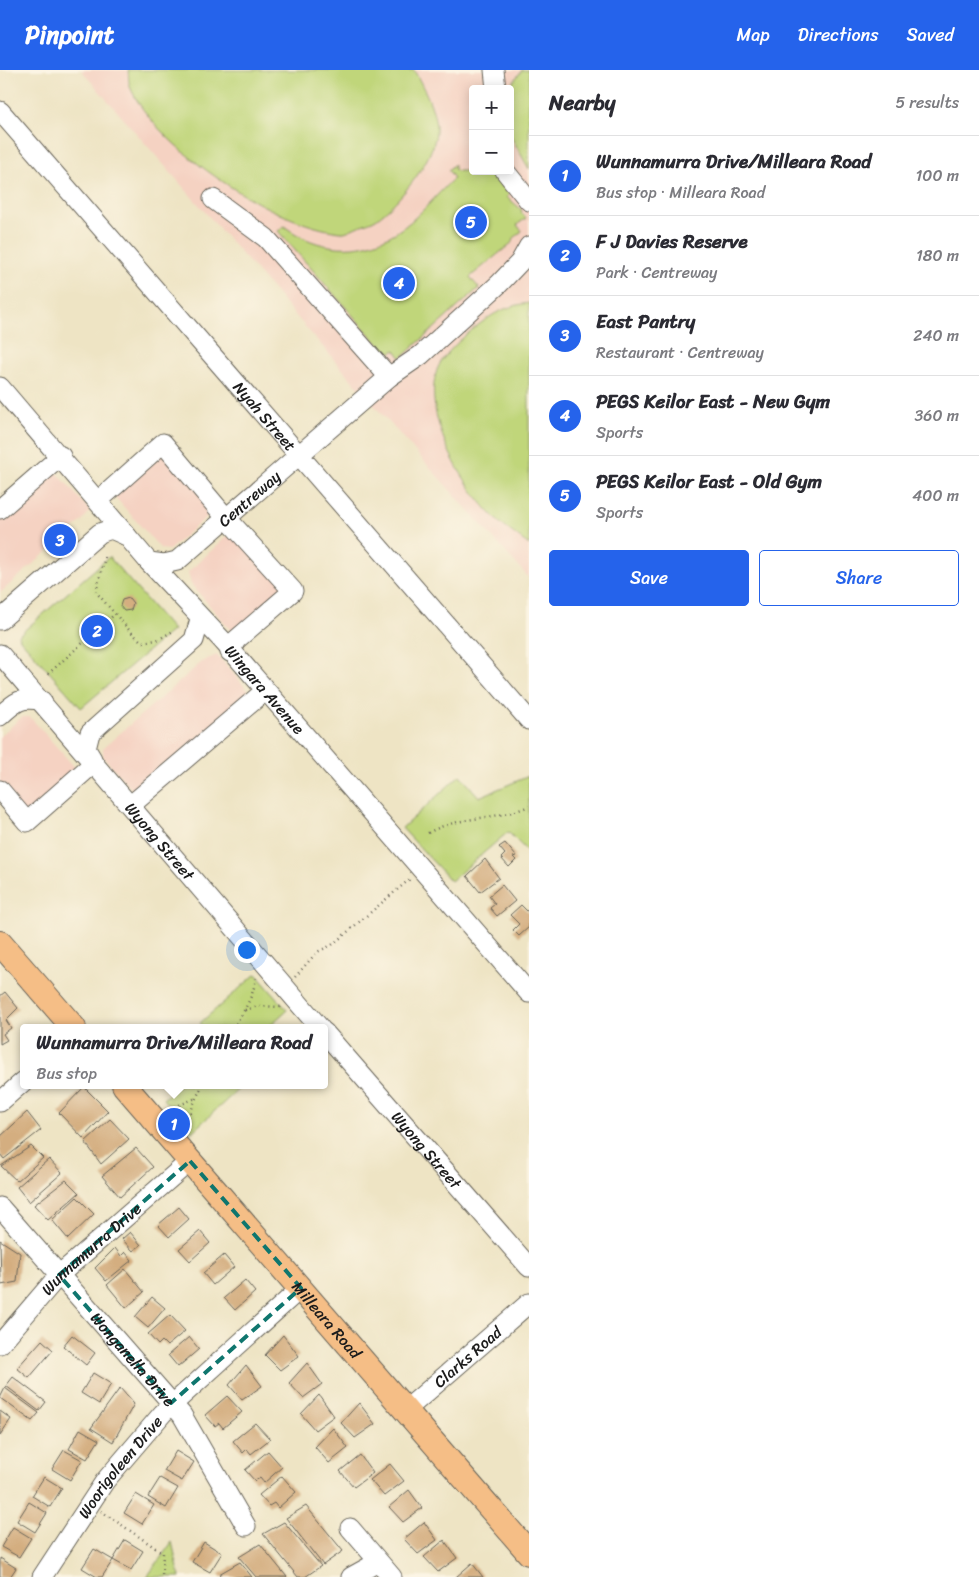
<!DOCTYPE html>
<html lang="en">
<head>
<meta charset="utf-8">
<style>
	:root { --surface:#fff; --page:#f2f2f3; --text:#2b2b33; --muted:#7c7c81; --line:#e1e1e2; --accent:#2563eb }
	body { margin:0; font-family:Sriracha,sans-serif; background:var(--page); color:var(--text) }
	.controls { position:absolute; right:15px; top:15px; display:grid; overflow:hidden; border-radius:5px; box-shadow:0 2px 12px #0003 }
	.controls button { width:45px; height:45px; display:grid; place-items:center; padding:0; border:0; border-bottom:1px solid var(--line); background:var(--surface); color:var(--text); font:25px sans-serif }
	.you { position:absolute; left:246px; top:879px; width:18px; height:18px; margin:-12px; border:4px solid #fff; border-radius:50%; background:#1a73e8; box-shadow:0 0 0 8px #1a73e833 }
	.badge { display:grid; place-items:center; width:32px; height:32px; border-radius:50%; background:var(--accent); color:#fff; font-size:16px; font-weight:700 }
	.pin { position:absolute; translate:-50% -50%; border:2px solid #fff; box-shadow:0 1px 5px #0006 }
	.popup { position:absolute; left:20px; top:954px; width:308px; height:65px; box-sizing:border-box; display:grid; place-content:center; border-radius:5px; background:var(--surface); filter:drop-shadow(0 1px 4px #0005); font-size:16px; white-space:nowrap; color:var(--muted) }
	.popup b { font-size:19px; color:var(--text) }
	.popup::after { content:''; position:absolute; left:50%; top:100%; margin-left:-10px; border:10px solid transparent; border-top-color:var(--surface) }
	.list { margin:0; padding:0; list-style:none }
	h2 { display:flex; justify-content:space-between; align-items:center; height:65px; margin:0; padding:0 20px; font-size:21px }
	h2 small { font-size:16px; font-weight:400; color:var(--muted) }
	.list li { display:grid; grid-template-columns:32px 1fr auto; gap:15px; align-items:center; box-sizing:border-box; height:80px; padding:0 20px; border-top:1px solid var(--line) }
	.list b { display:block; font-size:19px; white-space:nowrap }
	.list p { margin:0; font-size:16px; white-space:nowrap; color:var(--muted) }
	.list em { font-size:16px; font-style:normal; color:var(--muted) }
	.actions { display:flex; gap:10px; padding:15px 20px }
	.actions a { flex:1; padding:11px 0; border:1px solid var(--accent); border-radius:5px; text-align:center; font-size:18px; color:var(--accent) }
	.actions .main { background:var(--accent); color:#fff }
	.map { position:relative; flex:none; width:529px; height:1507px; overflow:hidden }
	header { display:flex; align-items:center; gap:30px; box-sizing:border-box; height:70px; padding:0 25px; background:var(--accent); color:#fff }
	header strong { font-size:24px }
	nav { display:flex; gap:28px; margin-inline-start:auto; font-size:18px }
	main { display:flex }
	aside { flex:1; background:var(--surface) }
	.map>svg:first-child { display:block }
	.built { fill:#f5d2c2; fill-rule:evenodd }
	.green { fill:#c0d67a; stroke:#6e794b }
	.building { fill:#d4ae80 }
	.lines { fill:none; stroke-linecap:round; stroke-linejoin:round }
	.minor-casing { stroke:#666257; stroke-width:21 }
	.major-casing { stroke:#666257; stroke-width:26 }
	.path { stroke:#666257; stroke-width:2.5; stroke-dasharray:1 4; stroke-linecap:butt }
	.minor { stroke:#fff; stroke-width:19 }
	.major { stroke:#f5be86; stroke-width:24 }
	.marked { fill:none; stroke:#0f766e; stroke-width:4; stroke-dasharray:10 6; stroke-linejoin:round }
	.labels { text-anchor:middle; stroke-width:4; stroke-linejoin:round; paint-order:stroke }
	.street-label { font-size:16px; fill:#1c1c1c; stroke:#fcf5e5 }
</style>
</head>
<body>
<header>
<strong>Pinpoint</strong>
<nav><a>Map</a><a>Directions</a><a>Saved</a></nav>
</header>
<main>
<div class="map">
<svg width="529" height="1507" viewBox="0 0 529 1507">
	<rect width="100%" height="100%" fill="#fcf5e5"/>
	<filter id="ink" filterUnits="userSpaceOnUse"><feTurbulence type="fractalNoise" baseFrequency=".02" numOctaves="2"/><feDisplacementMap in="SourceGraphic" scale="10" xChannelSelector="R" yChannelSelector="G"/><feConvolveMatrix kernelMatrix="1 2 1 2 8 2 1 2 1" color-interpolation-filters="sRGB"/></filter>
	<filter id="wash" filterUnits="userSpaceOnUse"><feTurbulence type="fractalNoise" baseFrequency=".0096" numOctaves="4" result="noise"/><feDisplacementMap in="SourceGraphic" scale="20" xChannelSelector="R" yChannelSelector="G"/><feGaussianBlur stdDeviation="1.12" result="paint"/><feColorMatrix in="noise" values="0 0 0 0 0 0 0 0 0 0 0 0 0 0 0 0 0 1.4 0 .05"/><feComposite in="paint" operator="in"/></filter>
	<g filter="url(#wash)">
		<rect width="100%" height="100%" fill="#eee4c4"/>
		<!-- built -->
		<path class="built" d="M81 0H529V508L371 332ZM473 19H510V101H473Z
			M164 368 221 434 169 480 161 479 107 418Z
			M49 393 90 441 82 451 0 523V435Z
			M239 455 297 521 240 571 191 514 188 502Z
			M217 585 254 627 143 732 103 687V678L203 591Z
			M22 647H30L79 702 27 747 0 716V666Z"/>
		<!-- green -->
		<path class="green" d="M128 0H414C423 17 434 36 436 56 439 85 399 133 376 149 371 152 364 154 359 156 353 158 346 163 341 162 275 156 158 79 131 19 128 13 129 6 128 0Z
			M522 0H529V99L510 65V16Z
			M454 94V99L457 101H489L509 124 507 127 522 140 521 142 526 148 517 155 522 161 513 169 514 171 470 207 479 218 401 288 395 280 391 283 387 280 385 282 278 161 284 156C317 181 359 185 395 163 417 150 435 126 454 108L448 100Z
			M529 233V475C519 467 508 460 499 452 465 420 421 347 437 300 441 288 457 273 466 265 488 247 500 237 529 233Z
			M109 487 173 560 81 638 20 569 19 565Z
			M460 705 479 727 529 706V783L508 762 451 811 402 758Z
			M256 904 287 940 267 958H204L200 953Z
			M180 1015H243L192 1062 163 1029Z
			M172 1472 180 1507H147Z"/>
		<g id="blocks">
			<!-- building -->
			<path class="building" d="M129 528 133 533 131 540 124 541 120 536 122 530Z
				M505 773 516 786 513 787 516 790 509 797 501 788 505 784 499 777Z
				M485 789 499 808 480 822 467 806Z
				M502 815 515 831 497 846 490 838 495 834 489 826Z
				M521 835 529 843V857L519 866 513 860 519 854 510 845Z
				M5 922 18 938 6 950 11 958 3 964 7 970 0 974V926Z
				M84 1017 108 1041 83 1068 59 1043Z
				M27 1042 41 1060 4 1089 0 1084V1067Z
				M110 1049 129 1069 101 1094 85 1072Z
				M31 1076 43 1088 17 1111 1 1096Z
				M136 1078 153 1097 120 1127 102 1106Z
				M49 1089 62 1103 29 1132 17 1117Z
				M66 1110 79 1123 48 1150 34 1135Z
				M77 1127 94 1144 68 1169 52 1150Z
				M179 1137 189 1149 169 1167 158 1155Z
				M200 1161 210 1173 190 1191 179 1179Z
				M130 1162 141 1175 133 1181 122 1169Z
				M0 1170 20 1183 17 1212 1 1215Z
				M115 1178 121 1186 125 1182 132 1190 106 1211 95 1198Z
				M224 1185 234 1197 213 1215 203 1203Z
				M125 1199 144 1222 126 1238 107 1215Z
				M245 1210 255 1222 235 1240 224 1228Z
				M152 1227 165 1238 148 1258 135 1247Z
				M170 1245 185 1261 167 1276 162 1271 158 1275 148 1264Z
				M72 1265 95 1283 86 1295 63 1276Z
				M283 1265 299 1286 280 1300 265 1285Z
				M189 1267 199 1279 178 1297 168 1285Z
				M42 1270 53 1280 29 1308 17 1298Z
				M307 1293 322 1314 303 1328 289 1313Z
				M246 1295 262 1316 242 1330 229 1315Z
				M93 1303 111 1314 99 1334 81 1323Z
				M13 1307 46 1332 39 1341 6 1316Z
				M5 1318 39 1343 32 1351 0 1328Z
				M120 1318 134 1334 113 1372 91 1358Z
				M319 1325 334 1346 315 1360 301 1344Z
				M227 1326 242 1342 223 1358 219 1353 215 1356 205 1345Z
				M359 1333 375 1354 355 1368 341 1353Z
				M0 1341 11 1349 0 1365Z
				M255 1353 270 1369 251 1384 247 1379 243 1383 233 1371Z
				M333 1358 348 1378 329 1393 315 1377Z
				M80 1359 99 1370 87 1389 69 1379Z
				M64 1380 82 1390 70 1410 52 1399Z
				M176 1381 194 1392 182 1411 164 1401Z
				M268 1381 282 1397 264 1413 260 1408 255 1411 245 1400Z
				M360 1385 373 1403 354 1417 340 1401Z
				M390 1394 404 1411 384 1426 370 1410Z
				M282 1406 296 1422 278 1438 274 1433 269 1436 259 1425Z
				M44 1407 62 1418 50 1437 32 1426Z
				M160 1408 178 1418 166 1438 148 1427Z
				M409 1420 422 1438 403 1452 389 1437Z
				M136 1424 154 1435 142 1454 124 1443Z
				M29 1432 47 1443 35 1462 17 1451Z
				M306 1436 343 1481 323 1495 286 1448Z
				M284 1452 321 1496 305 1507H298L263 1464Z
				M424 1452 437 1470 418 1484 404 1469Z
				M13 1457 31 1468 19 1487 1 1477Z
				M125 1470 143 1481 131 1500 113 1490Z
				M444 1470 457 1488 438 1502 424 1487Z
				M204 1472 222 1483 210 1502 192 1492Z
				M260 1474 287 1507H256L239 1487Z
				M94 1479 113 1490 102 1507H97L82 1498Z
				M0 1488 16 1498 10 1507H0Z
				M240 1492 252 1507H222L219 1504Z
				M472 1493 483 1507H456Z"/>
		</g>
	</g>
	<g filter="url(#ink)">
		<use href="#blocks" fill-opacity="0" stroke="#666257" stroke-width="1"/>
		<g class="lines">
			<defs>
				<g id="minor">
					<path d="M494 0 496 19"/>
					<path id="s1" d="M0 41 529 650"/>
					<path d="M505 101 529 131"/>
					<path d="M213 129 266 168 389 307"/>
					<path id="s2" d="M0 317 149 492 223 571 529 923"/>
					<path d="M99 430 163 373 222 443 293 521 236 570 230 582"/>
					<path d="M0 439 61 386"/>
					<path id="s3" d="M149 492 164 494 177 491 389 307 421 285 499 214 520 192 529 176"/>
					<path d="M0 550 100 463 111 459 127 466"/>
					<path id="s4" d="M0 584 320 958"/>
					<path d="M0 646C15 632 21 626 42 631"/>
					<path d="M92 689 86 679 90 663 194 570 200 549"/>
					<path d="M0 720 27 752 94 693"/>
					<path d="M131 735 265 621"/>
					<path id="s5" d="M324 962 529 1197"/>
					<path d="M0 1032 24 1011"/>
					<path id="s6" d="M0 1137 182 1345 246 1456"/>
					<path id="s7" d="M0 1274 59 1205 190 1091"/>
					<path id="s8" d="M407 1339 529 1233"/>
					<path d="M350 1458 392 1507"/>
					<path id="s9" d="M42 1507 105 1411 163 1343 301 1218"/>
					<path d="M351 1507 378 1492"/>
				</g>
				<g id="major">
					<path d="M0 873 74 958"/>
					<path id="s10" d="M124 1015 529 1483"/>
				</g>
			</defs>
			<!-- minor casing -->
			<use href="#minor" class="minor-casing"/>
			<!-- major casing -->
			<use href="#major" class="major-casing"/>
			<!-- path -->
			<path class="path" d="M105 487 96 522 130 561 142 572 157 570 175 560
				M48 604 115 544
				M428 763C459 745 496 751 529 736
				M295 907 317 882 332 875 410 809
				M245 940 258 936 283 937
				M233 958C244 942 253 927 256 908
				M170 1039 196 1028
				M185 1057 196 1028 203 1015
				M101 1441 163 1483 162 1507"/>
			<!-- minor -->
			<use href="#minor" class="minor"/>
			<!-- major -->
			<use href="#major" class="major"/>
		</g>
	</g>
	<!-- marked area -->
	<path class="marked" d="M190 1091 301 1218 171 1333 59 1205Z"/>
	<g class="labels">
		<!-- street labels -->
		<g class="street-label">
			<text dy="6" stroke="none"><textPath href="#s1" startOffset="404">Nyah Street</textPath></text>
			<text dy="6" stroke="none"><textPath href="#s3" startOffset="124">Centreway</textPath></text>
			<text dy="6" stroke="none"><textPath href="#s2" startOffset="402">Wingara Avenue</textPath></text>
			<text dy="6" stroke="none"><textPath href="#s4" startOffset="246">Wyong Street</textPath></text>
			<text dy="6" stroke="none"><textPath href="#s5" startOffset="156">Wyong Street</textPath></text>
			<text dy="6" stroke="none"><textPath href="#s7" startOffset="132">Wunnamurra Drive</textPath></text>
			<text dy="6" stroke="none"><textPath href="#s10" startOffset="310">Milleara Road</textPath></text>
			<text dy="6" stroke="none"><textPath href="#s8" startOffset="80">Clarks Road</textPath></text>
			<text dy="6" stroke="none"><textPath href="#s6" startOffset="202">Wonganella Drive</textPath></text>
			<text dy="6" stroke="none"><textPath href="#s9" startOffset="135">Woorigoleen Drive</textPath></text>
		</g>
	</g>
</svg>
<div class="controls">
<button>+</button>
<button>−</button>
</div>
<div class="you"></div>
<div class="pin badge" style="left:174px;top:1054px">1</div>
<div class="popup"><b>Wunnamurra Drive/Milleara Road</b>Bus stop</div>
<div class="pin badge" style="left:97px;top:561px">2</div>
<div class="pin badge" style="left:60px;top:470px">3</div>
<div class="pin badge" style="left:399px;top:213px">4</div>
<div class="pin badge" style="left:471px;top:152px">5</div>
</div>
<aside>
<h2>Nearby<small>5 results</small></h2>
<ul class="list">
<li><span class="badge">1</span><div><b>Wunnamurra Drive/Milleara Road</b><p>Bus stop · Milleara Road</p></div><em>100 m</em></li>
<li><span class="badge">2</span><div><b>F J Davies Reserve</b><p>Park · Centreway</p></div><em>180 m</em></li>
<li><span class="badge">3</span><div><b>East Pantry</b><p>Restaurant · Centreway</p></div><em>240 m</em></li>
<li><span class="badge">4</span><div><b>PEGS Keilor East - New Gym</b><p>Sports</p></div><em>360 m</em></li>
<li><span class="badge">5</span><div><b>PEGS Keilor East - Old Gym</b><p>Sports</p></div><em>400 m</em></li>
</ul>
<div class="actions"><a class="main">Save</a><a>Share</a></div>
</aside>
</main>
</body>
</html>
